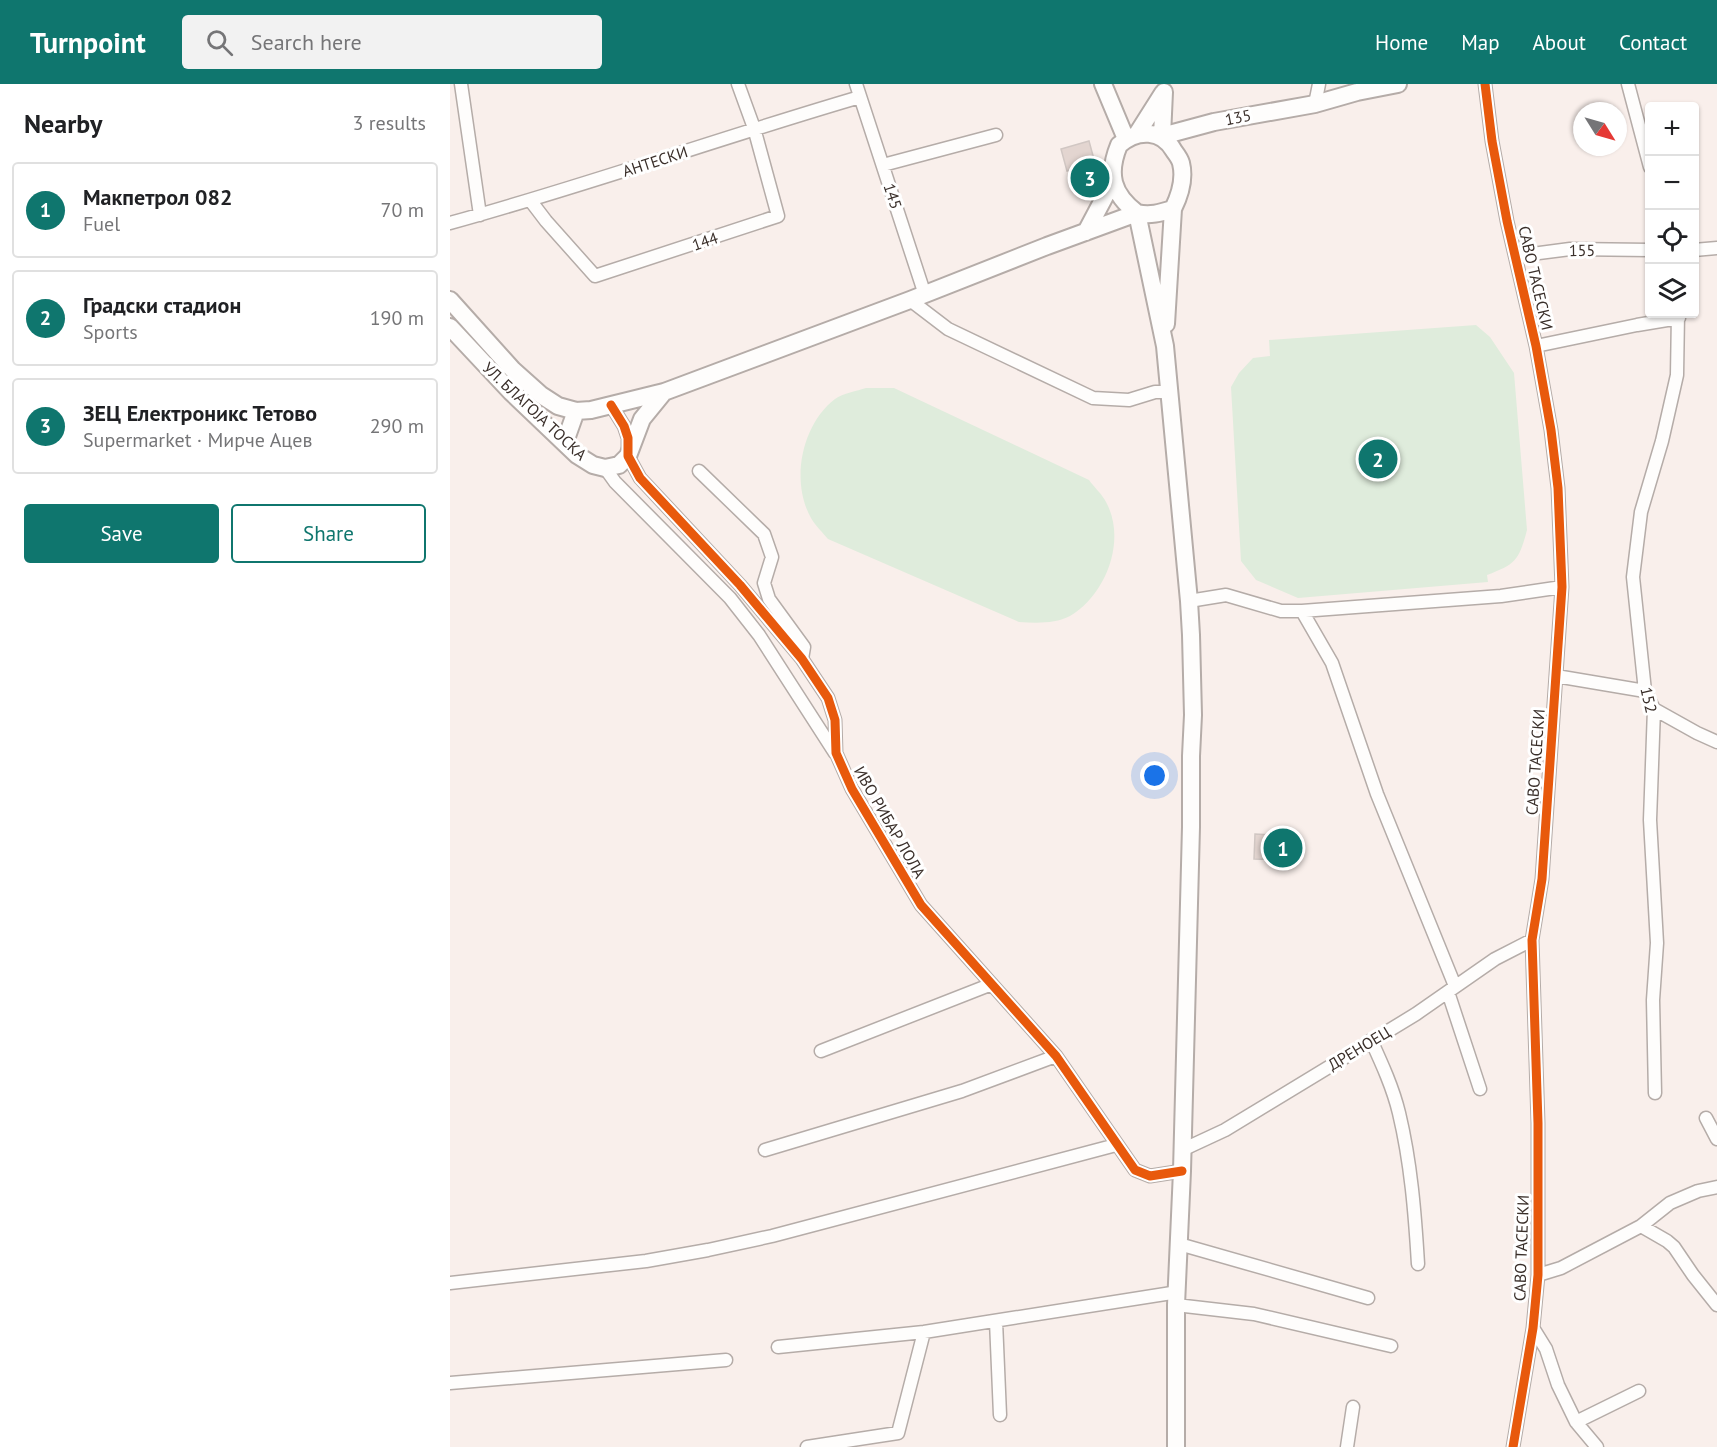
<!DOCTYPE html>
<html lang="en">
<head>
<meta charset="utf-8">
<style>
	:root { --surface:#fff; --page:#f2f2f2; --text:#202124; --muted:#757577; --line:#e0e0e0; --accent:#0f766e }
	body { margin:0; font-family:"PT Sans",sans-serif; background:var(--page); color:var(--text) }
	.controls { position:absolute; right:18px; top:18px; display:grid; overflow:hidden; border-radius:6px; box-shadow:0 2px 4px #0004 }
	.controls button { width:54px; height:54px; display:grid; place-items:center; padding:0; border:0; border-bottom:2px solid var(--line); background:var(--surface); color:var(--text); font:30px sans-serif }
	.compass { position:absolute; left:1123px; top:18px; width:54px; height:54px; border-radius:50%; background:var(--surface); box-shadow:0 2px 4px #0004; rotate:127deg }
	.you { position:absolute; left:705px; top:692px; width:21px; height:21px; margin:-15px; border:4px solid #fff; border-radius:50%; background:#1a73e8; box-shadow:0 0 0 9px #1a73e833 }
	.badge { display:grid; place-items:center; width:39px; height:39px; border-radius:50%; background:var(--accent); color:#fff; font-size:20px; font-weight:700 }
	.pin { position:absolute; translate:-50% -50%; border:3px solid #fff; box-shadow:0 2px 6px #0006 }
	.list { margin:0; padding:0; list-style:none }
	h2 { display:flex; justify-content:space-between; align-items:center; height:78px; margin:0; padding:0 24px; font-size:26px }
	h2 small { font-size:20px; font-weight:400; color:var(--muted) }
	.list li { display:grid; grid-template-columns:39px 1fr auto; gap:18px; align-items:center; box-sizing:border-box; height:96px; margin:0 12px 12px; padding:0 12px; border:2px solid var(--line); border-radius:6px }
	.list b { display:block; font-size:22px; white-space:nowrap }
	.list p { margin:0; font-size:20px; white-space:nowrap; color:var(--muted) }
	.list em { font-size:20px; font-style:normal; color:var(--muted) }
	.actions { display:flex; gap:12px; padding:18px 24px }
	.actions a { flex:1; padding:14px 0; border:2px solid var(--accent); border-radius:6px; text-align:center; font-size:21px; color:var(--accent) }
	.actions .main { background:var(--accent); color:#fff }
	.icon { flex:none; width:33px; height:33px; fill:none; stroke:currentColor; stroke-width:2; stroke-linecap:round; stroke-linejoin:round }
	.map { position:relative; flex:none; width:1267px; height:1363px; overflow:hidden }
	header { display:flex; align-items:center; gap:36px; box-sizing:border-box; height:84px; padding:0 30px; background:var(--accent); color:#fff }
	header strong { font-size:28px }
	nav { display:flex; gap:33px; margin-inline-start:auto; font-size:21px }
	.search { width:420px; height:54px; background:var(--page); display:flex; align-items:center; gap:15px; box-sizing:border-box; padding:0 21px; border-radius:6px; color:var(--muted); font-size:22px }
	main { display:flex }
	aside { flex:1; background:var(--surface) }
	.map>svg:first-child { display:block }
	.green { fill:#dfecdc }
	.building { fill:#e3d5d0; stroke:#d1c7c3; stroke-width:1.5 }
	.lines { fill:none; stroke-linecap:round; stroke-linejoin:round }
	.street-casing { stroke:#b5aca8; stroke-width:15 }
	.secondary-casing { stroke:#b5aca8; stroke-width:20 }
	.street { stroke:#fefdfc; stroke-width:12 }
	.secondary { stroke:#fefdfc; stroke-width:16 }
	.cycleway-casing { stroke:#fff; stroke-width:13 }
	.cycleway { stroke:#e8590c; stroke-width:9 }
	.labels { text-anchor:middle; stroke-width:6; stroke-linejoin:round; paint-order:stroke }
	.street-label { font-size:16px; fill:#3a2f2a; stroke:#fff }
</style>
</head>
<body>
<header>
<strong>Turnpoint</strong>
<div class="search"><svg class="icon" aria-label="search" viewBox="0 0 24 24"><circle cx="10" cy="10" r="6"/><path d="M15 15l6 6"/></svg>Search here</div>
<nav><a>Home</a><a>Map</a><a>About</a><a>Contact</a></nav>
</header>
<main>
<aside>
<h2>Nearby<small>3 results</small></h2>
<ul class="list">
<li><span class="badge">1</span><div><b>Макпетрол 082</b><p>Fuel</p></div><em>70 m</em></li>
<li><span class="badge">2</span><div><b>Градски стадион</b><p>Sports</p></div><em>190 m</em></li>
<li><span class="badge">3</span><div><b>ЗЕЦ Електроникс Тетово</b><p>Supermarket · Мирче Ацев</p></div><em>290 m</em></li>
</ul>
<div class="actions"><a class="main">Save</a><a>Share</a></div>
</aside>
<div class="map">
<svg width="1267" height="1363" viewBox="0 0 1267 1363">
	<rect width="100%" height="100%" fill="#f9efeb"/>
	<!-- green -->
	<path class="green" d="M1026 241 1040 253 1064 289 1077 446C1069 476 1066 480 1037 491L1038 498 848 514 806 496 791 477 781 303 789 289 803 274 820 272 819 256Z
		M416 304H444L639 396C644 403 652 410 656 418 677 456 656 511 620 532 605 540 586 539 569 538L378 455C373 449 365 441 361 434 340 397 352 340 385 315 393 309 407 307 416 304Z"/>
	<!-- building -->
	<path class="building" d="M639 57 645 79 617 87 611 65Z
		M805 750 842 752 841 776 804 775Z"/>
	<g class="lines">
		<defs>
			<path id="street" d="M11 0 30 131
				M406 0 475 211
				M1035 0 1042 57 1057 137 1086 262 1101 346 1108 404 1112 503 1092 795 1082 856 1088 1039V1191L1083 1244 1063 1363
				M1178 0 1200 83
				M865 20 869 0
				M433 81 546 51
				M80 116 96 137 145 192 328 132 304 44 288 0
				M0 139C138 101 273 53 410 13
				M1244 166 1267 164
				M1066 172 1120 165 1200 166
				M460 216 498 245 643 314 679 316 705 308H719
				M1086 262 1187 241 1229 234
				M161 321 174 342 178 354V372L190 394 290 501 352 575 378 614 385 636 386 669 402 705 471 821 606 972 685 1086 700 1092 732 1087
				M155 384 165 398 280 514 309 551 385 669
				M249 387 314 450 322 473 314 499 319 515 354 563 352 575
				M739 517 776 511 831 527H852L1051 512 1112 503
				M852 527 882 579 927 710 1005 902
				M1106 592 1195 607
				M1204 625 1247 649 1267 658
				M998 908 1030 1005
				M921 956C932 980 943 1004 949 1029 961 1079 965 1130 968 1180
				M371 967 542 900
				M1205 1009 1203 916 1207 859 1200 736 1204 625 1195 607 1183 493 1191 428 1212 357 1227 291 1228 230
				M1256 1034 1267 1055
				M315 1066 512 1007 606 972
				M732 1066 775 1046 966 930 1045 875 1082 856
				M1191 1142 1217 1157 1224 1163 1243 1191 1267 1221
				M729 1160 918 1214
				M1088 1191 1111 1184 1191 1142 1220 1119 1248 1107 1267 1103
				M0 1199 196 1177 258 1166 322 1152 666 1061
				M726 1221 804 1230 941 1262
				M546 1237 550 1331
				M1083 1244 1096 1265 1108 1301 1126 1338 1147 1363
				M328 1263 474 1248 728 1208
				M0 1299 276 1276
				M1126 1338 1189 1307
				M357 1363 448 1349 474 1248
				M897 1363 903 1323"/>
			<path id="secondary" d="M653 0 676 55
				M714 8 712 52 764 38 865 20 907 8 948 0
				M687 50 713 9
				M636 148 663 97
				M0 216 63 286 91 311 108 322 126 327 141 326 214 308 460 216 597 162 687 129C700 132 710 129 723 125 730 111 735 95 731 79 730 75 727 71 724 67 712 45 687 45 669 61 657 90 662 110 687 129L715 262 739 517 741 551 743 631 741 672V743L732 1087 726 1221V1363
				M716 240 723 125
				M0 243 61 308 127 371 143 381 155 384 169 381 178 372 192 335 214 308
				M115 358 126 327"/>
		</defs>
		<!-- street casing -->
		<use href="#street" class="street-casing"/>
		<!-- secondary casing -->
		<use href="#secondary" class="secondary-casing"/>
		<!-- street -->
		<use href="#street" class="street"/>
		<!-- secondary -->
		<use href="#secondary" class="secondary"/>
		<defs>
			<path id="cycleway" d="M1035 0 1042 57 1057 137 1086 262 1101 346 1108 404 1112 503 1092 795 1082 856 1088 1039V1191L1083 1244 1063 1363
				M161 321 174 342 178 354V372L190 394 290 501 352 575 378 614 385 636 386 669 402 705 471 821 606 972 685 1086 700 1092 732 1087"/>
		</defs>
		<!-- cycleway casing -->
		<use href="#cycleway" class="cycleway-casing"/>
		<!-- cycleway -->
		<use href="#cycleway" class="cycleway"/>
	</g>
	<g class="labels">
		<!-- street labels -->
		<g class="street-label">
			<text transform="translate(788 33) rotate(-11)" y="6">135</text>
			<text transform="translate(205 77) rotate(-18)" y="6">АНТЕСКИ</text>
			<text transform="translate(443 112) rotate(72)" y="6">145</text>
			<text transform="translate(255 157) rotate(-19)" y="6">144</text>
			<text transform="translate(1132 166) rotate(-1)" y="6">155</text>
			<text transform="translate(1086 194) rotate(77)" y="6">САВО ТАСЕСКИ</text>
			<text transform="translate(85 327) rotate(43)" y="6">УЛ. БЛАГОЈА ТОСКА</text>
			<text transform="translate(1199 616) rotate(77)" y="6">152</text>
			<text transform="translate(1085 678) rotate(-86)" y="6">САВО ТАСЕСКИ</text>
			<text transform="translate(440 738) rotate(60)" y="6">ИВО РИБАР ЛОЛА</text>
			<text transform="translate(909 964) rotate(-31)" y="6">ДРЕНОЕЦ</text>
			<text transform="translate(1071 1164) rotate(-88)" y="6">САВО ТАСЕСКИ</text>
		</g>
	</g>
</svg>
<div class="controls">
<button>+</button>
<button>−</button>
<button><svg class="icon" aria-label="locate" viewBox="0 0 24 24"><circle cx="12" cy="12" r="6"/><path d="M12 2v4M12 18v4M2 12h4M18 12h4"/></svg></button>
<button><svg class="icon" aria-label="layers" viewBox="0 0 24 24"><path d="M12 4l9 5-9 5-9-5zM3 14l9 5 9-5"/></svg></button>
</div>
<svg class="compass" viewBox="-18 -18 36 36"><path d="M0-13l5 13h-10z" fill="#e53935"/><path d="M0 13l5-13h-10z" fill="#757577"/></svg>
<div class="you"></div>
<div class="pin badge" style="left:833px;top:764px">1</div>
<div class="pin badge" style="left:928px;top:375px">2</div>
<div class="pin badge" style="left:640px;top:94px">3</div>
</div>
</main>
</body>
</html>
